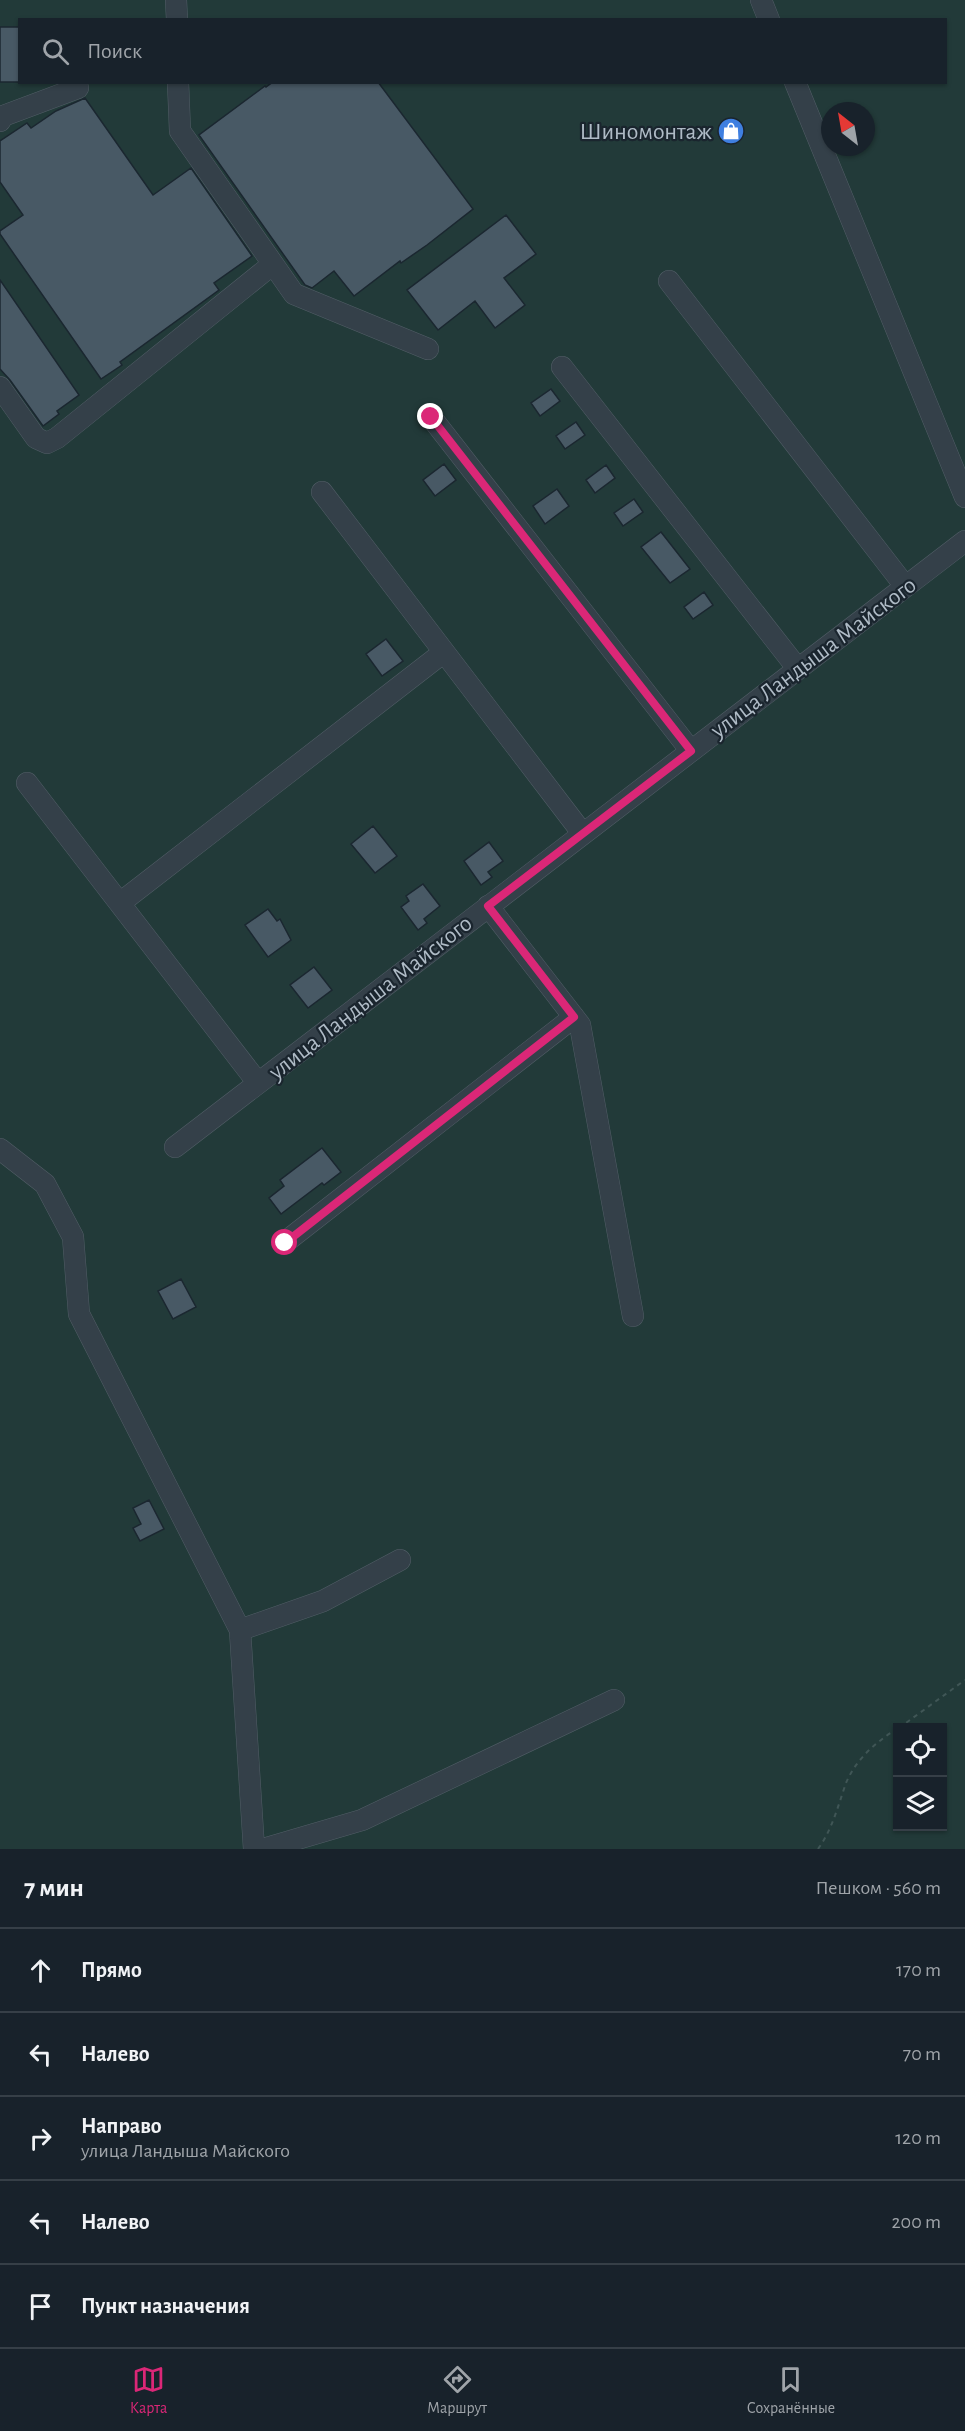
<!DOCTYPE html>
<html lang="ru">
<head>
<meta charset="utf-8">
<style>
	:root { --surface:#18222b; --page:#212a33; --text:#f1f3f6; --muted:#9fa4a9; --line:#363f47; --accent:#db2777 }
	body { margin:0; font-family:"Alegreya Sans",sans-serif; background:var(--page); color:var(--text) }
	.controls { position:absolute; right:18px; bottom:18px; display:grid; overflow:hidden; border-radius:0px; box-shadow:0 2px 4px #0004 }
	.controls button { width:54px; height:54px; display:grid; place-items:center; padding:0; border:0; border-bottom:2px solid var(--line); background:var(--surface); color:var(--text); font:30px sans-serif }
	.compass { position:absolute; left:821px; top:102px; width:54px; height:54px; border-radius:50%; background:var(--surface); box-shadow:0 2px 4px #0004; rotate:329deg }
	.stop { position:absolute; width:18px; height:18px; margin:-14px; border:4px solid #db2777; border-radius:50%; background:#fff }
	.stop.end { background:#db2777; border-color:#fff; box-shadow:0 2px 6px #0008 }
	.list { margin:0; padding:0; list-style:none }
	h2 { display:flex; justify-content:space-between; align-items:center; height:78px; margin:0; padding:0 24px; font-size:26px }
	h2 small { font-size:20px; font-weight:400; color:var(--muted) }
	.list li { display:grid; grid-template-columns:39px 1fr auto; gap:18px; align-items:center; box-sizing:border-box; height:84px; padding:0 24px; border-top:2px solid var(--line) }
	.list b { display:block; font-size:22px; white-space:nowrap }
	.list p { margin:0; font-size:20px; white-space:nowrap; color:var(--muted) }
	.list em { font-size:20px; font-style:normal; color:var(--muted) }
	.icon { flex:none; width:33px; height:33px; fill:none; stroke:currentColor; stroke-width:2; stroke-linecap:round; stroke-linejoin:round }
	.map { position:relative; flex:none; width:965px; height:1849px; overflow:hidden }
	.search { position:absolute; background:var(--surface); box-shadow:0 2px 4px #0004; left:18px; right:18px; top:18px; height:66px; display:flex; align-items:center; gap:15px; box-sizing:border-box; padding:0 21px; border-radius:0px; color:var(--muted); font-size:22px }
	.sheet { height:498px; background:var(--surface) }
	nav { display:flex; justify-content:space-around; align-items:center; box-sizing:border-box; height:84px; border-top:2px solid var(--line); background:var(--surface); font-size:16px; color:var(--muted) }
	nav a { display:grid; justify-items:center; gap:3px }
	nav .on { color:var(--accent) }
	.map>svg:first-child { display:block }
	.green { fill:#223a39; fill-rule:evenodd }
	.building { fill:#485965; stroke:#1b2730; stroke-width:1.5 }
	.lines { fill:none; stroke-linecap:round; stroke-linejoin:round }
	.minor-casing { stroke:#525e67; stroke-width:22 }
	.path { stroke:#405656; stroke-width:2; stroke-dasharray:4.5 4.5; stroke-linecap:butt }
	.minor { stroke:#344049; stroke-width:21 }
	.route { stroke:#db2777; stroke-width:8 }
	.labels { text-anchor:middle; stroke-width:4.5; stroke-linejoin:round; paint-order:stroke }
	.poi-label { font-size:24px; fill:#afbbc6; stroke:#1a252e; text-anchor:end }
	.street-label { font-size:24px; fill:#afbbc6; stroke:#1a252e }
</style>
</head>
<body>
<div class="map">
<svg width="965" height="1849" viewBox="0 0 965 1849">
	<rect width="100%" height="100%" fill="#202e39"/>
	<!-- green -->
	<path class="green" d="M0 0H965V1849H0ZM20 20H946V82H20ZM830 111H866V147H830ZM898 1728H942V1826H898Z"/>
	<!-- building -->
	<path class="building" d="M0 27H20V82H0Z
		M273 82H378L473 209 427 245 401 263 400 261 354 296 334 271 312 288 305 285 199 135 265 86 266 87Z
		M85 98 153 195 191 168 252 256 214 283 219 290 120 362 122 365 101 379 0 234V231L23 215 0 182V141L27 123 31 128 56 111Z
		M506 215 536 254 504 278 525 305 495 328 475 301 438 330 407 290Z
		M0 280 79 395 57 411 59 414 43 426 10 380 0 369Z
		M551 389 560 401 540 416 531 403Z
		M576 422 585 435 565 449 556 436Z
		M444 464 456 480 435 496 423 480Z
		M606 465 615 478 595 493 586 480Z
		M557 489 569 506 545 524 533 506Z
		M634 499 643 512 623 526 614 513Z
		M661 532 690 569 670 583 641 547Z
		M704 592 713 605 693 619 684 607Z
		M386 639 403 661 382 676 366 654Z
		M373 826 397 856 375 873 351 844Z
		M489 842 503 861 488 872 492 877 481 885 464 861Z
		M423 884 440 906 424 919 427 923 418 930 401 907 409 901 406 896Z
		M268 909 277 921 280 919 291 940 268 957 245 925Z
		M314 967 332 990 308 1008 290 985Z
		M322 1148 341 1172 324 1185 322 1183 281 1214 269 1198 284 1186 280 1180Z
		M181 1279 196 1307 173 1319 158 1291Z
		M149 1500 164 1529 140 1541 133 1528 141 1524 133 1508Z"/>
	<g class="lines">
		<defs>
			<path id="minor" d="M176 0 177 20
				M761 0 769 20
				M178 82 180 131 294 294 428 349
				M795 82 965 497
				M0 121 3 116 78 88
				M669 281 905 586
				M562 367 798 669
				M0 387 36 438 47 443 57 438 273 264
				M431 417 691 751
				M322 492 583 834
				M27 783 258 1083
				M120 903 444 652
				M488 906 580 1025 633 1316
				M175 1147 965 541
				M0 1149 45 1184 73 1237 79 1314 240 1630 254 1849
				M284 1243 574 1017
				M240 1630 323 1601 400 1560
				M263 1849 362 1820 614 1700"/>
		</defs>
		<!-- minor casing -->
		<use href="#minor" class="minor-casing"/>
		<!-- path -->
		<path class="path" d="M899 1728 965 1680
			M818 1849C832 1830 838 1806 846 1783 856 1759 876 1742 898 1728"/>
		<!-- minor -->
		<use href="#minor" class="minor"/>
	</g>
	<g class="lines">
		<!-- route -->
		<path class="route" d="M285 1243 574 1017 488 906 691 751 431 417"/>
	</g>
	<!-- icons -->
	<defs>
		<symbol id="shop-disc" viewBox="-11 -11 22 22"><circle r="9.5" fill="#3f7fe0" stroke="#1a252e"/><path d="M-5-2.5h2.3a2.7 3.5 0 0 1 5.4 0H5L5.5 6h-11ZM-1.5-2.5h3a1.5 2.3 0 0 0-3 0Z" fill="#fff"/></symbol>
	</defs>
	<g fill-rule="evenodd">
		<use href="#shop-disc" x="716" y="116" width="30" height="30"/>
	</g>
	<g class="labels">
		<!-- poi labels -->
		<g class="poi-label">
			<text x="712" y="139">Шиномонтаж</text>
		</g>
		<!-- street labels -->
		<g class="street-label">
			<text transform="translate(813 657) rotate(-37)" y="8">улица Ландыша Майского</text>
			<text transform="translate(370 997) rotate(-38)" y="8">улица Ландыша Майского</text>
		</g>
	</g>
</svg>
<div class="controls">
<button><svg class="icon" aria-label="locate" viewBox="0 0 24 24"><circle cx="12" cy="12" r="6"/><path d="M12 2v4M12 18v4M2 12h4M18 12h4"/></svg></button>
<button><svg class="icon" aria-label="layers" viewBox="0 0 24 24"><path d="M12 4l9 5-9 5-9-5zM3 14l9 5 9-5"/></svg></button>
</div>
<svg class="compass" viewBox="-18 -18 36 36"><path d="M0-13l5 13h-10z" fill="#e53935"/><path d="M0 13l5-13h-10z" fill="#9fa4a9"/></svg>
<div class="stop" style="left:285px;top:1243px"></div>
<div class="stop end" style="left:431px;top:417px"></div>
<div class="search"><svg class="icon" aria-label="search" viewBox="0 0 24 24"><circle cx="10" cy="10" r="6"/><path d="M15 15l6 6"/></svg>Поиск</div>
</div>
<section class="sheet">
<h2>7 мин<small>Пешком · 560 m</small></h2>
<ul class="list">
<li><svg class="icon" aria-label="ahead" viewBox="0 0 24 24"><path d="M12 20V5M6 11l6-6 6 6"/></svg><div><b>Прямо</b></div><em>170 m</em></li>
<li><svg class="icon" aria-label="left" viewBox="0 0 24 24"><path d="M17 20v-9H6M10 6l-5 5 5 5"/></svg><div><b>Налево</b></div><em>70 m</em></li>
<li><svg class="icon" aria-label="right" viewBox="0 0 24 24"><path d="M7 20v-9h11M14 6l5 5-5 5"/></svg><div><b>Направо</b><p>улица Ландыша Майского</p></div><em>120 m</em></li>
<li><svg class="icon" aria-label="left" viewBox="0 0 24 24"><path d="M17 20v-9H6M10 6l-5 5 5 5"/></svg><div><b>Налево</b></div><em>200 m</em></li>
<li><svg class="icon" aria-label="arrive" viewBox="0 0 24 24"><path d="M6 21V4h12l-3 4 3 4H6"/></svg><div><b>Пункт назначения</b></div></li>
</ul>
</section>
<nav>
<a class="on"><svg class="icon" aria-label="map" viewBox="0 0 24 24"><path d="M3 6l6-2 6 2 6-2v14l-6 2-6-2-6 2zM9 4v14M15 6v14"/></svg>Карта</a>
<a><svg class="icon" aria-label="directions" viewBox="0 0 24 24"><path d="M12 3l9 9-9 9-9-9zM9 14v-3h6M13 9l2 2-2 2"/></svg>Маршрут</a>
<a><svg class="icon" aria-label="saved" viewBox="0 0 24 24"><path d="M7 4h10v16l-5-4-5 4z"/></svg>Сохранённые</a>
</nav>
</body>
</html>
